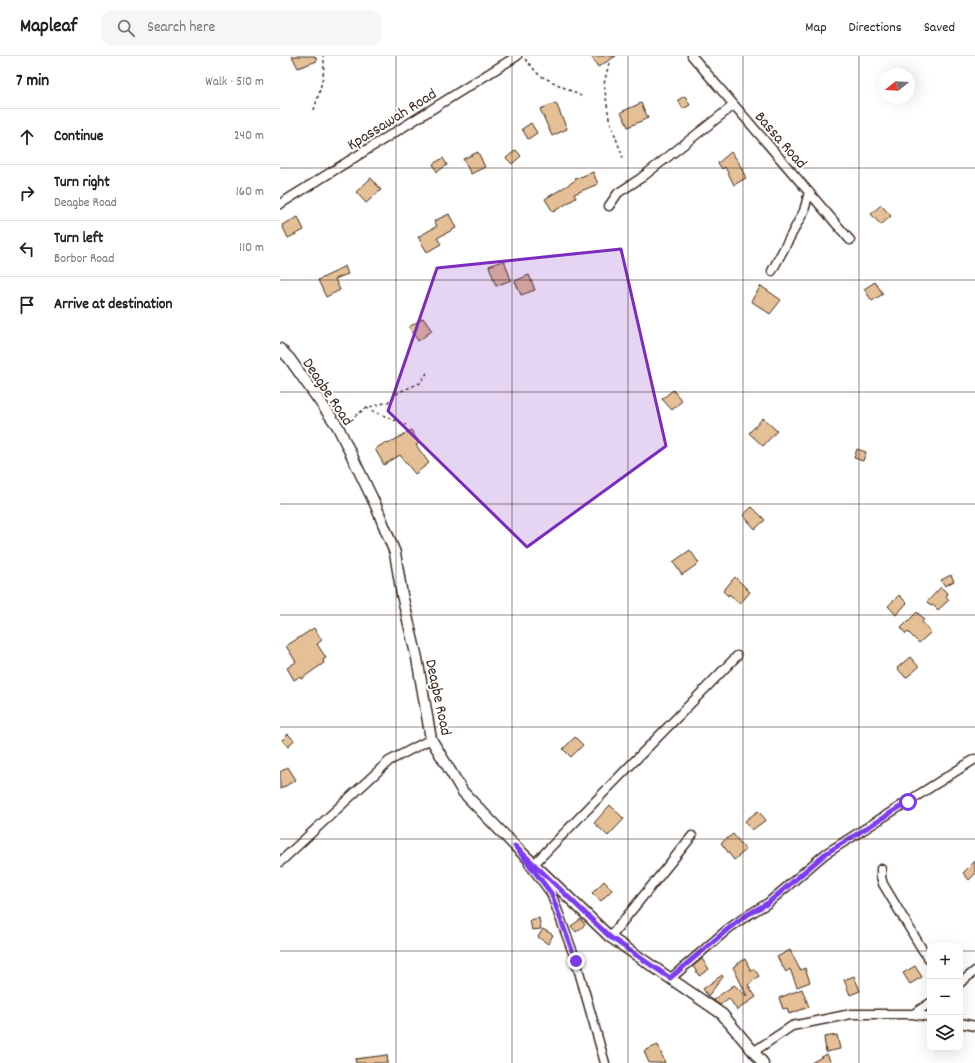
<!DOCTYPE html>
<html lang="en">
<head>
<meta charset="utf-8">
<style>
	:root { --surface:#fff; --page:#f6f6f6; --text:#202124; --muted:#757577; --line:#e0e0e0 }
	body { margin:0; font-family:Dekko,sans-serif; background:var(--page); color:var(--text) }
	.controls { position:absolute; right:12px; bottom:12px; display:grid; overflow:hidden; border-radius:8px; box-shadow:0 4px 16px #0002 }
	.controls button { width:36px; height:36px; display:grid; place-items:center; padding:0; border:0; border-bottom:1px solid var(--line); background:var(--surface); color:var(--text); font:20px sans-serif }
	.compass { position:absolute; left:599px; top:12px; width:36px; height:36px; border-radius:50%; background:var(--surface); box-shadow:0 4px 16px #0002; rotate:252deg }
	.stop { position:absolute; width:12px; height:12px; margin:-9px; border:3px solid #7c3aed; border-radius:50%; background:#fff }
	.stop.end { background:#7c3aed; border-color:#fff; box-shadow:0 1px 4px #0008 }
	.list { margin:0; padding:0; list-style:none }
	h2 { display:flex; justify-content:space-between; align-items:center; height:52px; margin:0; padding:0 16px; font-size:17px }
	h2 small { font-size:13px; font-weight:400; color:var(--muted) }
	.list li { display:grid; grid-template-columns:26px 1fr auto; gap:12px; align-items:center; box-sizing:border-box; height:56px; padding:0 16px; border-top:1px solid var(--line) }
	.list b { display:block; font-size:15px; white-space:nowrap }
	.list p { margin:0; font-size:13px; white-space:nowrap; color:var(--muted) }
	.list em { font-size:13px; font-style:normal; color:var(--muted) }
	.icon { flex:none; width:22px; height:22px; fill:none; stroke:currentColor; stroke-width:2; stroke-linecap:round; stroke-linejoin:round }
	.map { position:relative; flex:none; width:695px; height:1007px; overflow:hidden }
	header { display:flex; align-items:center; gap:24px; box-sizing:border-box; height:56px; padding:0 20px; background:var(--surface); border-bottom:1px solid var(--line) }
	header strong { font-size:19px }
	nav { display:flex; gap:22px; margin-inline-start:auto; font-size:14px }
	.search { width:280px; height:36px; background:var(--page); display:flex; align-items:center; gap:10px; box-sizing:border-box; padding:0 14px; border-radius:12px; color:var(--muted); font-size:15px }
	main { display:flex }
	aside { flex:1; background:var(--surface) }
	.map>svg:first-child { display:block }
	.building { fill:#e5bf96; stroke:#3b2a1e }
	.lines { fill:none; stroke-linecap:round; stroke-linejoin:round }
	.minor-casing { stroke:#3b2a1e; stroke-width:11 }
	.tertiary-casing { stroke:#3b2a1e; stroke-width:13 }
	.path { stroke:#3b2a1e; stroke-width:1.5; stroke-dasharray:3 3; stroke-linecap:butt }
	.minor { stroke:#fff; stroke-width:8 }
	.tertiary { stroke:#fff; stroke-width:10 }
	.route { stroke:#7c3aed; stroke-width:5 }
	.marked { fill:#7b2cbf; fill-opacity:0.2; stroke:#7b2cbf; stroke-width:3; stroke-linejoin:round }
	.grid { fill:none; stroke:#3b2a1e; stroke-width:1; stroke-opacity:0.55 }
	.labels { text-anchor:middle; stroke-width:4; stroke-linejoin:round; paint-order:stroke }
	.street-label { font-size:16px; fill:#3b2a1e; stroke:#fff }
</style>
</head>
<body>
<header>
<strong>Mapleaf</strong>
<div class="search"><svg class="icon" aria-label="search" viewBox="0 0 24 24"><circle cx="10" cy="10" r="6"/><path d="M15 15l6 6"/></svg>Search here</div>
<nav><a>Map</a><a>Directions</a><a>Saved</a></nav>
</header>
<main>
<aside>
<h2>7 min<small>Walk · 510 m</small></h2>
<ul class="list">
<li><svg class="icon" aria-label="ahead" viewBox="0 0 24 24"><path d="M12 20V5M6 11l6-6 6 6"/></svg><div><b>Continue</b></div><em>240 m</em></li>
<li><svg class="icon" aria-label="right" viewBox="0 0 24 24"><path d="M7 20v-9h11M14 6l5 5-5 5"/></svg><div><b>Turn right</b><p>Deagbe Road</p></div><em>160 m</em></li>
<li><svg class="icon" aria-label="left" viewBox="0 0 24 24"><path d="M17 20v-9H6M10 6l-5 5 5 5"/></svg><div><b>Turn left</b><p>Borbor Road</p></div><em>110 m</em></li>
<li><svg class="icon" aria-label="arrive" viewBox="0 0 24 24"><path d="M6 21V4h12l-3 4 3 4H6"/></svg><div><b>Arrive at destination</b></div></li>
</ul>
</aside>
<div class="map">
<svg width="695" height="1007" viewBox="0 0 695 1007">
	<rect width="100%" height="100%" fill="#fff"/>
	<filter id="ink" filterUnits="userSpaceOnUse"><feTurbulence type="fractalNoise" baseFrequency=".025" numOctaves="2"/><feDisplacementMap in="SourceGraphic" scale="8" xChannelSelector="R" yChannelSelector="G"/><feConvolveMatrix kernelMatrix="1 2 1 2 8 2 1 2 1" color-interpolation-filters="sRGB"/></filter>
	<g filter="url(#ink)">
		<!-- building -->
		<path class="building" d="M12 0H35L37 5 18 12Z
			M311 0H336L318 11Z
			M405 40 410 49 403 53 398 44Z
			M276 47 287 73 272 80 260 53Z
			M361 47 368 62 348 71 341 56Z
			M251 67 257 77 248 83 242 73Z
			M236 94 241 100 232 108 226 102Z
			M198 96 205 111 191 118 183 103Z
			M451 96 458 105 466 122 454 129 445 111 442 113 438 107Z
			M163 102 167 109 157 116 153 108Z
			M313 116 318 128 294 138 296 142 273 156 265 143 296 124 295 123Z
			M91 122 101 134 86 147 76 136Z
			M601 149 611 160 601 169 591 158Z
			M169 158 176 172 157 182 161 188 147 196 138 181 157 170 154 165Z
			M18 161 24 174 8 182 2 169Z
			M224 204 231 224 216 230 209 210Z
			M65 210 68 218 55 223 60 234 46 241 38 224 57 215V214Z
			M249 219 255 234 241 239 235 225Z
			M595 226 603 238 592 245 584 233Z
			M481 230 501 244 490 258 471 245Z
			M143 262 152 275 138 285 129 271Z
			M393 334 402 345 392 354 382 343Z
			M483 362 497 375 483 390 469 377Z
			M131 374 139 387 136 389 149 407 135 418 120 399 104 409 95 393 106 386 108 388Z
			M577 393 586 396 583 405 574 402Z
			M472 451 485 464 475 473 463 459Z
			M410 494 419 507 402 519 393 506Z
			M671 519 674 525 665 530 661 524Z
			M455 521 470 536 460 548 449 538 448 540 443 535Z
			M661 531 668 538 666 540 669 544 658 554 653 549 651 550 647 546Z
			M619 539 627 547 616 559 608 550Z
			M637 556 644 563 642 566 651 576 639 587 628 576 626 578 621 572Z
			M34 572 42 584 37 588 46 602 43 604 44 607 21 623 19 621 14 624 7 612 16 606 6 590Z
			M630 601 639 611 626 622 617 612Z
			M8 678 14 684 8 691 2 684Z
			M295 681 303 689 291 701 283 693Z
			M8 711 16 724 0 733V716Z
			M330 749 344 763 328 780 314 767Z
			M478 755 486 764 472 774 465 765Z
			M453 778 466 794 454 804 441 787Z
			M695 805V818L689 824 683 817Z
			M324 825 332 834 321 845 312 837Z
			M259 862 261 873 252 874 250 864Z
			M301 863 305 869 296 876 291 870Z
			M263 873 273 879 268 888 258 881Z
			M510 894 520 914 525 912 530 926 517 931 510 913 506 916 497 901Z
			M422 903 429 913 419 920 413 910Z
			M465 903 471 915 474 913 479 920 468 929 476 941 457 954 449 942 440 949 433 944 454 929 467 940 453 911Z
			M635 910 642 921 630 928 623 917Z
			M442 919 443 921 428 940 423 933Z
			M574 920 580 935 570 939 564 924Z
			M522 933 529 951 509 958 507 952 503 953 499 942Z
			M557 979 560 993 546 996 544 981Z
			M378 989 385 1007H369L364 995Z
			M547 998 551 1007H531Z
			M107 999 108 1007H76L75 1003Z"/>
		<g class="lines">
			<defs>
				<path id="minor" d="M412 0 570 184
					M0 148 237 0
					M329 150 338 137 361 122 454 49
					M492 215 524 155 529 136
					M0 806 109 705 151 683
					M249 808 271 837 296 905 325 1007
					M254 808 457 600
					M601 813V821L603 828 642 893 650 904
					M330 881 412 780
					M390 923 448 873 465 861 488 847 545 798 695 703
					M680 927 695 915
					M633 958 650 947
					M680 967 695 970
					M473 996 512 970 571 958H633L650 961"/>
				<path id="tertiary" d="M0 293 9 302 58 371 96 450 115 497 122 539 137 602 151 683 183 736 235 790 330 881 442 958 483 1007"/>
			</defs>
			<!-- minor casing -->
			<use href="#minor" class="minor-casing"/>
			<!-- tertiary casing -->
			<use href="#tertiary" class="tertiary-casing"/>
			<!-- path -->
			<path class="path" d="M245 3 259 19 301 40
				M329 7 324 28 329 62 343 102
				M34 54C38 40 47 14 43 0
				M86 352 126 369
				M65 367 86 352 108 346 119 336 140 327 147 317"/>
			<!-- minor -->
			<use href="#minor" class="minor"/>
			<!-- tertiary -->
			<use href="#tertiary" class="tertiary"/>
		</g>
	</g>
	<g class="lines" filter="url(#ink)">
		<!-- route -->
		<path class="route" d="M296 905 271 837 235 790 330 881 390 922 448 873 465 860 488 847 545 798 628 746"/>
	</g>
	<!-- marked area -->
	<path class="marked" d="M341 193 386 390 247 491 108 355 157 212Z"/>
	<!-- grid -->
	<path class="grid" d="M116 0V1007M232 0V1007M348 0V1007M463 0V1007M579 0V1007M0 112H695M0 224H695M0 336H695M0 448H695M0 559H695M0 671H695M0 783H695M0 895H650M680 895H695"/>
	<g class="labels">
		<!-- street labels -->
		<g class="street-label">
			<text transform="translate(111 62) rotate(-32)" y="6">Kpassawah Road</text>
			<text transform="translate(502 83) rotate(49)" y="6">Bassa Road</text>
			<text transform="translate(49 335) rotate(56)" y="6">Deagbe Road</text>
			<text transform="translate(160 641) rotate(78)" y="6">Deagbe Road</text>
		</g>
	</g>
</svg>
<div class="controls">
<button>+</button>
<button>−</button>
<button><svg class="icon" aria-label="layers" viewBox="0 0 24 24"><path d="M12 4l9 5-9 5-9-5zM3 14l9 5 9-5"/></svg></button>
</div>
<svg class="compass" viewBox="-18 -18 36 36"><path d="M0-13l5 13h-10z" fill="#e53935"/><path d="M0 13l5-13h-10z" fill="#757577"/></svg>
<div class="stop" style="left:628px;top:746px"></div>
<div class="stop end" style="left:296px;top:905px"></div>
</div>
</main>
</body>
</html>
